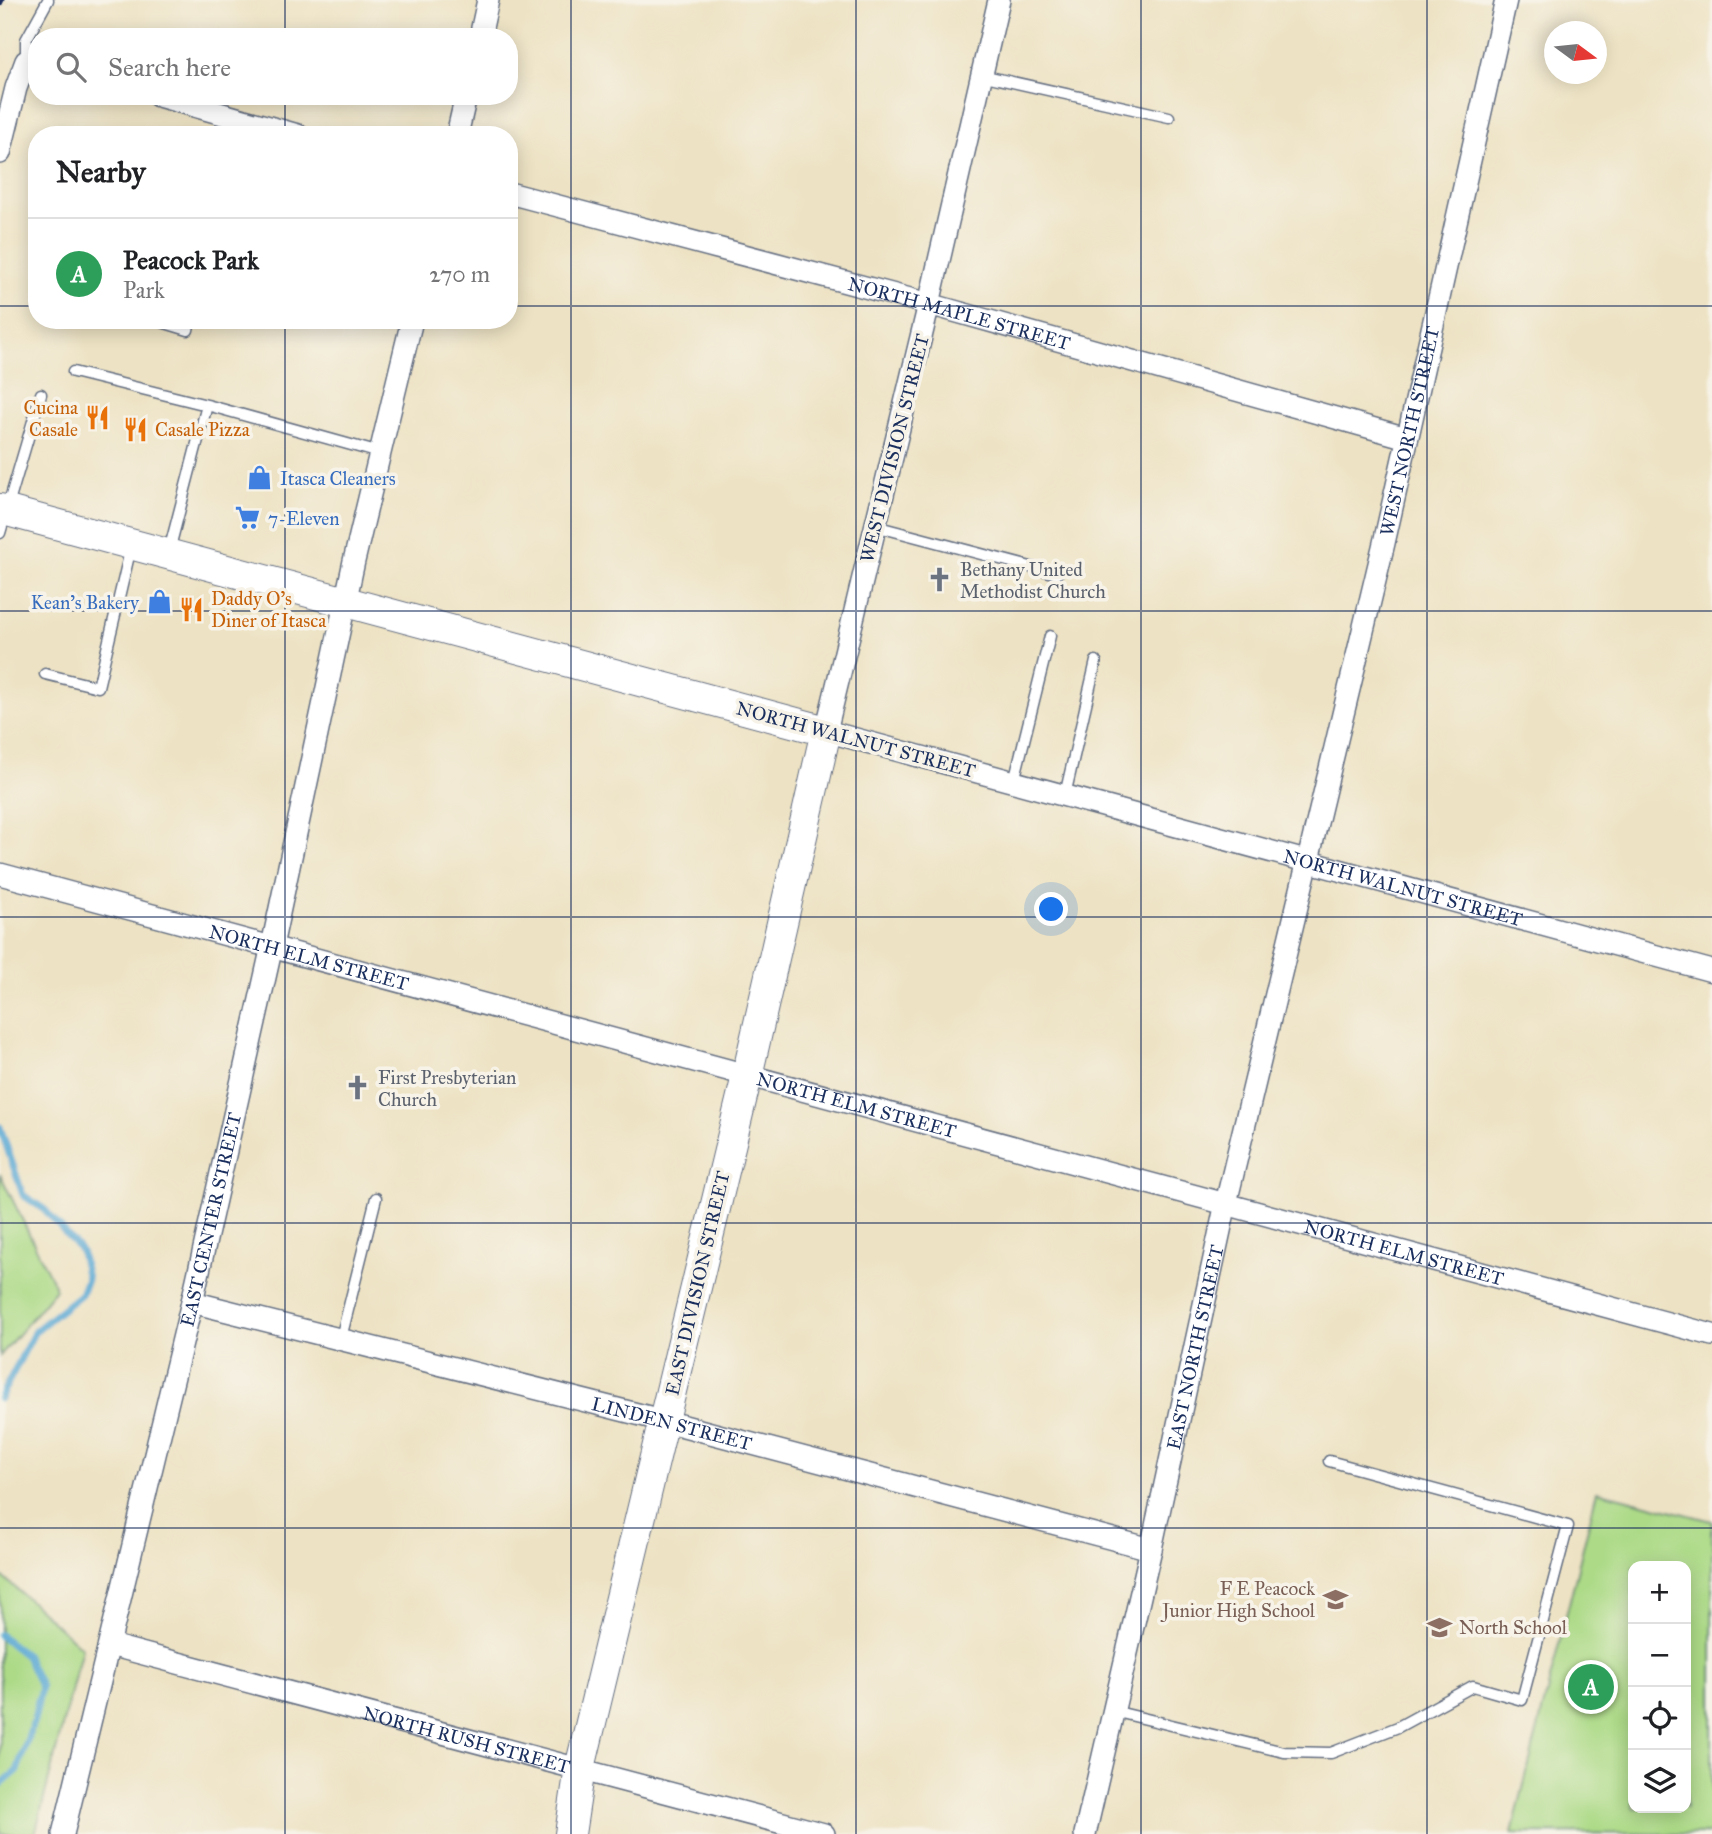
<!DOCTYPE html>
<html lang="en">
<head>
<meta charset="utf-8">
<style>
	:root { --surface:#fff; --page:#f2f2f2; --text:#202124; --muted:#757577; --line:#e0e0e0; --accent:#1a73e8 }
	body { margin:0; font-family:"IM FELL Great Primer",serif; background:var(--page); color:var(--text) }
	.controls { position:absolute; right:21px; bottom:21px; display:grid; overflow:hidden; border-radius:14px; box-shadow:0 4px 18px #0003 }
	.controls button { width:63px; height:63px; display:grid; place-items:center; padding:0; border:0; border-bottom:2px solid var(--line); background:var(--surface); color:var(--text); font:35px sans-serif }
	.compass { position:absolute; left:1544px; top:21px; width:63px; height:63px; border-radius:50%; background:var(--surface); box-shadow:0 4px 18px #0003; rotate:105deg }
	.you { position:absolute; left:1052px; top:910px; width:24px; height:24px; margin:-18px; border:5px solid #fff; border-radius:50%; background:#1a73e8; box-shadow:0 0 0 10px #1a73e833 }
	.badge { display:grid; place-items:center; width:46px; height:46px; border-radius:50%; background:var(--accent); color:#fff; font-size:23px; font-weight:700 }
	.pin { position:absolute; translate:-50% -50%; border:4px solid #fff; box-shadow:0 2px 7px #0006 }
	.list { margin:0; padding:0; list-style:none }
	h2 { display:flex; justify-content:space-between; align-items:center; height:91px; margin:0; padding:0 28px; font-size:30px }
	h2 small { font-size:23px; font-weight:400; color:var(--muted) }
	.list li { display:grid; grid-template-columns:46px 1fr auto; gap:21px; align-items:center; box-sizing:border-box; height:112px; padding:0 28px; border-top:2px solid var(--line) }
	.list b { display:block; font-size:26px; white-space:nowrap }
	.list p { margin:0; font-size:23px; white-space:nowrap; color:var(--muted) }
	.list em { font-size:23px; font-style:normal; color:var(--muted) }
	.icon { flex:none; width:38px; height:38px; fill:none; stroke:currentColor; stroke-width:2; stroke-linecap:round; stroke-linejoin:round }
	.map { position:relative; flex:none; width:1712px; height:1834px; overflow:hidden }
	.search { position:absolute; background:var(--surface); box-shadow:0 4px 18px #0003; left:28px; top:28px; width:490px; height:77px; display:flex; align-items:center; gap:18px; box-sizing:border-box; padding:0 24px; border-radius:28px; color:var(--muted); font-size:26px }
	.panel { position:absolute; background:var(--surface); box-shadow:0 4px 18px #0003; left:28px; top:126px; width:490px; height:203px; border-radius:28px }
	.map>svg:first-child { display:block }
	.green { fill:#acda86; stroke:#648472; stroke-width:2; fill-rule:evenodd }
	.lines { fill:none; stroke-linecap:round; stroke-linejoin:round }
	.stream { stroke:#5aa9d4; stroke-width:7 }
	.lane-casing { stroke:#646e81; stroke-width:13 }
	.street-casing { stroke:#646e81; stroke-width:24 }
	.secondary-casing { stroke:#646e81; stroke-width:32 }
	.lane { stroke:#fff; stroke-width:10 }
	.street { stroke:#fff; stroke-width:21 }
	.secondary { stroke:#fff; stroke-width:30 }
	.rail { stroke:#1b2f5e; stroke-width:5 }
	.grid { fill:none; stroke:#1b2f5e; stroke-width:2; stroke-opacity:0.55 }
	.labels { text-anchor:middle; stroke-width:7; stroke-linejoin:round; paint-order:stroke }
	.street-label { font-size:19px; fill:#1b2f5e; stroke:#f7f3e8 }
	.food-label { font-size:19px; fill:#c56008; stroke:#f7f3e8; text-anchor:start }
	.shop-label { font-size:19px; fill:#366cbe; stroke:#f7f3e8; text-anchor:start }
	.worship-label { font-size:19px; fill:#5b616d; stroke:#f7f3e8; text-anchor:start }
	.education-label { font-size:19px; fill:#785e54; stroke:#f7f3e8; text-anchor:end }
</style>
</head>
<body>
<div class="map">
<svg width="1712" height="1834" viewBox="0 0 1712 1834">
	<rect width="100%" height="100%" fill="#f7f3e8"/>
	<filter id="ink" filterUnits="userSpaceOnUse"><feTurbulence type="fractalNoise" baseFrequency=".0143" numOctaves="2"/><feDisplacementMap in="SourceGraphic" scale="14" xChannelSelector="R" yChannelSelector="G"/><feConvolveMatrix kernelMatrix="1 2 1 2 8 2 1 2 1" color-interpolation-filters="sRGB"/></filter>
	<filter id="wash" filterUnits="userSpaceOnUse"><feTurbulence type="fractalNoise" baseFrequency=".00686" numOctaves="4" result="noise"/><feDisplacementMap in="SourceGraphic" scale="28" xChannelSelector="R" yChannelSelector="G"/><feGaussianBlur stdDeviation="1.57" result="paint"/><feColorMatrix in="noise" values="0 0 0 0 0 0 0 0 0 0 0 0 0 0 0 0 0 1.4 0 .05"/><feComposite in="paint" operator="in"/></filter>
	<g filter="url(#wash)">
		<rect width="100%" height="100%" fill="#ede2c3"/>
		<!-- green -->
		<path class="green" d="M0 1174 56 1289 0 1356Z
			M1597 1491 1712 1521V1834L1512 1833ZM1633 1566H1686V1808H1633Z
			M0 1574 82 1648 35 1834H0Z"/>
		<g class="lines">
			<!-- stream -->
			<path class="stream" d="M0 1127 23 1195 45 1210 81 1251 87 1279 81 1294 35 1331 0 1398
				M0 1635 26 1656 41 1687 34 1720 17 1771 0 1785"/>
		</g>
	</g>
	<g filter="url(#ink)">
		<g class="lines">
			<defs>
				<path id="lane" d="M26 61V40L48 0
					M981 75 1169 117
					M227 135 230 116
					M155 320 188 330 190 320
					M73 372 207 405 380 453
					M875 526 1057 574
					M0 533 41 394
					M169 551 207 405
					M45 674 98 687 131 547
					M1014 781 1050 636
					M1065 795 1096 661
					M341 1338 376 1198
					M1113 1711 1284 1752 1331 1753 1398 1727 1473 1686 1522 1700 1568 1526 1329 1461"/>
				<g id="street">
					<path id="s1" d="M999 0 929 304 826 731 1712 971"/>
					<path d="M480 37 488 0"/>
					<path d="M158 96 298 135"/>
					<path d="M457 135 466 96"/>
					<path d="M0 153 16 88 26 61 37 64"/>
					<path id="s2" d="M509 193 929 304 1407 438"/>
					<path id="s3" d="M0 874 1712 1335"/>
					<path id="s4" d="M192 1302 665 1421 1151 1549"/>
					<path id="s5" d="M110 1645 824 1834"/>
					<path id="s6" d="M63 1834 192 1302 272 946 354 561 412 320"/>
					<path id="s7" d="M1085 1834 1151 1549 1226 1203 1384 543 1506 0"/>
				</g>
				<path id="secondary" d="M0 509 826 731 747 1076 580 1768 570 1834"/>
			</defs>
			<!-- lane casing -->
			<use href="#lane" class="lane-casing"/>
			<!-- street casing -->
			<use href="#street" class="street-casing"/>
			<!-- secondary casing -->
			<use href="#secondary" class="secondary-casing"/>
			<!-- lane -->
			<use href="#lane" class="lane"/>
			<!-- street -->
			<use href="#street" class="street"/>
			<!-- secondary -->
			<use href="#secondary" class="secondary"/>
			<!-- rail -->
			<path class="rail" d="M0 4 2 0"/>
		</g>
	</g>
	<!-- grid -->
	<path class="grid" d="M285 0V37M571 0V1834M856 0V1834M1141 0V1834M1427 0V1834M285 96V135M0 306H37M509 306H1712M285 320V1834M0 611H1712M0 917H1712M0 1223H1712M0 1528H1712"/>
	<!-- icons -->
	<defs>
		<symbol id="restaurant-bare" viewBox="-9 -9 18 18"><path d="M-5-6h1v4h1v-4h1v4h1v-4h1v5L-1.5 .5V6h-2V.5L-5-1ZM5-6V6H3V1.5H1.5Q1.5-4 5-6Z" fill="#e8710a" stroke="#f7f3e8" stroke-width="2.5" paint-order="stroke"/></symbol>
		<symbol id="shop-bare" viewBox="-9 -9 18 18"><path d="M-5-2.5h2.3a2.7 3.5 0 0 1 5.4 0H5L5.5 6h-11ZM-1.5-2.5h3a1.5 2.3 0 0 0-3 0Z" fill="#3f7fe0" stroke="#f7f3e8" stroke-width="2.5" paint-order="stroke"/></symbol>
		<symbol id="supermarket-bare" viewBox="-9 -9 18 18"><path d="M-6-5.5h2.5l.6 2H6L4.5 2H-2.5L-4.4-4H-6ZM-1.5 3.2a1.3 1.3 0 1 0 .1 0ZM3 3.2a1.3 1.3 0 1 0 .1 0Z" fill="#3f7fe0" stroke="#f7f3e8" stroke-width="2.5" paint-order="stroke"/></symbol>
		<symbol id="church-bare" viewBox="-9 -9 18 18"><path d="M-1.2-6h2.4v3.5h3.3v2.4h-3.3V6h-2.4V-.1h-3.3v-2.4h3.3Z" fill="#6b7280" stroke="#f7f3e8" stroke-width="2.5" paint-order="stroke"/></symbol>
		<symbol id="school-bare" viewBox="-9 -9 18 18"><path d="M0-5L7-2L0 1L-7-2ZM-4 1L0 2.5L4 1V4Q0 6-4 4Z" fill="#8d6e63" stroke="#f7f3e8" stroke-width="2.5" paint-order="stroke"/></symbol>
	</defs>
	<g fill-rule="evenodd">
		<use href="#restaurant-bare" x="80" y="400" width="35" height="35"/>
		<use href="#restaurant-bare" x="118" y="412" width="35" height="35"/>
		<use href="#shop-bare" x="242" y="460" width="35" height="35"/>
		<use href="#supermarket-bare" x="230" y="500" width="35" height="35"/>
		<use href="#church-bare" x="922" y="562" width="35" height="35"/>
		<use href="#shop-bare" x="142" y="584" width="35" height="35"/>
		<use href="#restaurant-bare" x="174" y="592" width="35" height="35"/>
		<use href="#church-bare" x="340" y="1070" width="35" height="35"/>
		<use href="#school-bare" x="1318" y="1582" width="35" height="35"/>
		<use href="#school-bare" x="1422" y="1610" width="35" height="35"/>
	</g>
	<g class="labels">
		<!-- street labels -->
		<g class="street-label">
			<text dy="7" stroke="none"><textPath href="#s2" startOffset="466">NORTH MAPLE STREET</textPath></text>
			<text dy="7" stroke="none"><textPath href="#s7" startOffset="1440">WEST NORTH STREET</textPath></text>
			<text transform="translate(894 448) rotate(-76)" y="7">WEST DIVISION STREET</text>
			<text transform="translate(856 739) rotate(15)" y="7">NORTH WALNUT STREET</text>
			<text dy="7" stroke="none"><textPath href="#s1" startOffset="1349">NORTH WALNUT STREET</textPath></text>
			<text dy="7" stroke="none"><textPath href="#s3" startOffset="320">NORTH ELM STREET</textPath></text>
			<text dy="7" stroke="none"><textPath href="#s3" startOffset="887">NORTH ELM STREET</textPath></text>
			<text dy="7" stroke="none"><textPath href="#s6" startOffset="632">EAST CENTER STREET</textPath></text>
			<text dy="7" stroke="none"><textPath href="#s3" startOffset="1454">NORTH ELM STREET</textPath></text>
			<text transform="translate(697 1283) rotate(-77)" y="7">EAST DIVISION STREET</text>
			<text dy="7" stroke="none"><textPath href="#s7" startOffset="499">EAST NORTH STREET</textPath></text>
			<text dy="7" stroke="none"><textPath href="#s4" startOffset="495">LINDEN STREET</textPath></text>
			<text dy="7" stroke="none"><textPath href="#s5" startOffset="369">NORTH RUSH STREET</textPath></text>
		</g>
		<!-- food labels -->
		<g class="food-label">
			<text x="78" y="414" text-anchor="end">Cucina<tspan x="78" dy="22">Casale</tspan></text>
			<text x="155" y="436">Casale Pizza</text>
			<text x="211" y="605">Daddy O’s<tspan x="211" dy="22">Diner of Itasca</tspan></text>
		</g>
		<!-- shop labels -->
		<g class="shop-label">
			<text x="280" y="485">Itasca Cleaners</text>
			<text x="268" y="525">7-Eleven</text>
			<text x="139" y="609" text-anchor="end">Kean’s Bakery</text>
		</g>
		<!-- worship labels -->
		<g class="worship-label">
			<text x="960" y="576">Bethany United<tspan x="960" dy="22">Methodist Church</tspan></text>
			<text x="378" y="1084">First Presbyterian<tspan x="378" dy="22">Church</tspan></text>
		</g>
		<!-- education labels -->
		<g class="education-label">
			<text x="1315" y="1595">F E Peacock<tspan x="1315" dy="22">Junior High School</tspan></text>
			<text x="1459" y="1634" text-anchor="start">North School</text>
		</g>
	</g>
</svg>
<div class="controls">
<button>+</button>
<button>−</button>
<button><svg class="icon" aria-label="locate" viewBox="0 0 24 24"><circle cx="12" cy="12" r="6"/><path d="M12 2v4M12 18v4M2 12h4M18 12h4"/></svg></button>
<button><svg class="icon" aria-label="layers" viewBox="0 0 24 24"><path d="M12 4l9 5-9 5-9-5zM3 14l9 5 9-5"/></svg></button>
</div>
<svg class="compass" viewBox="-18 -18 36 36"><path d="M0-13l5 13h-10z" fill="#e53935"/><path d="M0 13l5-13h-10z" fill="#757577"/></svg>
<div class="you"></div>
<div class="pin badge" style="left:1591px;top:1687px;background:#2e9e5b">A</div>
<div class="search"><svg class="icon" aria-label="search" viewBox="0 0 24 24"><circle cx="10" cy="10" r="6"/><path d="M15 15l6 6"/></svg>Search here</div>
<section class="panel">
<h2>Nearby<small></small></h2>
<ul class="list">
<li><span class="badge" style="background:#2e9e5b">A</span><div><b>Peacock Park</b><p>Park</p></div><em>270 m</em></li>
</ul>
</section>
</div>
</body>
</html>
